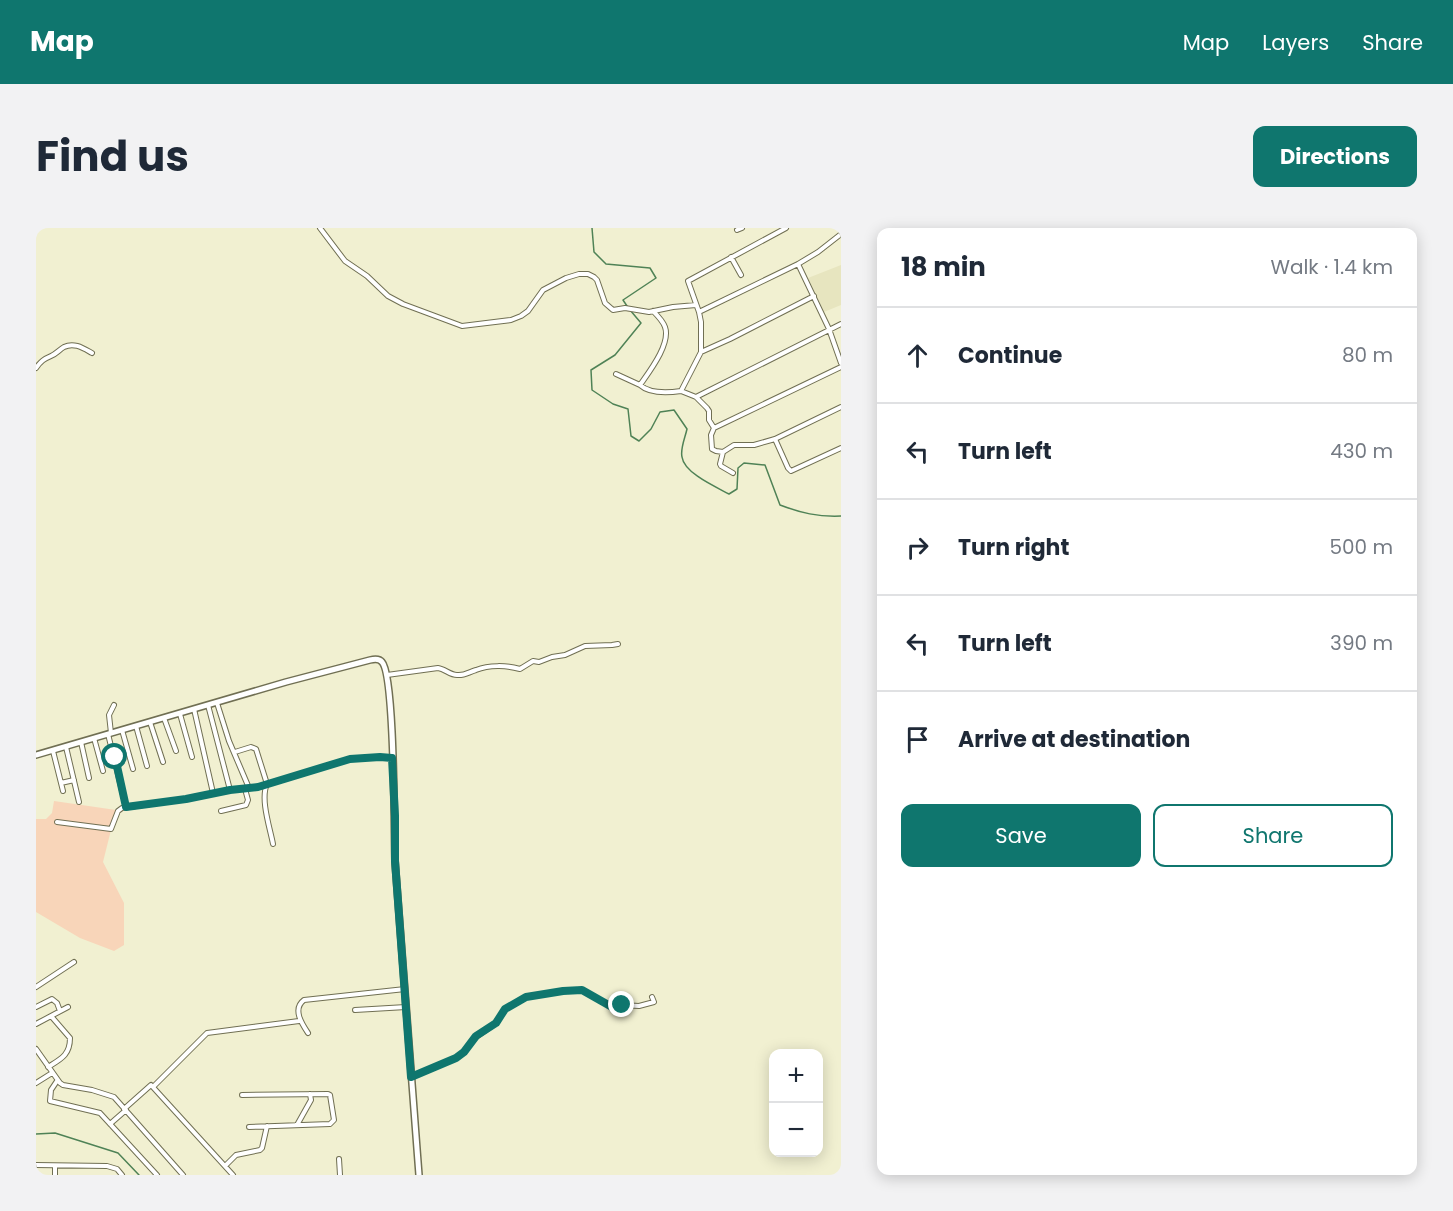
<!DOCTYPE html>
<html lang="en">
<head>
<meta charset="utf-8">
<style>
	:root { --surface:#fff; --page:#f2f2f3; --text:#1f2937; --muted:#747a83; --line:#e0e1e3; --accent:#0f766e }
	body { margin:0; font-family:Poppins,sans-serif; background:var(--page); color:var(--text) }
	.controls { position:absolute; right:18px; bottom:18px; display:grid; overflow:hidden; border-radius:12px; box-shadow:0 3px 15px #0003 }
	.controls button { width:54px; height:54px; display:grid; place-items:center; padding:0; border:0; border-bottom:2px solid var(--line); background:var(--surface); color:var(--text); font:30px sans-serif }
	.stop { position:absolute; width:18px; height:18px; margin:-14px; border:4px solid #0f766e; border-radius:50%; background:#fff }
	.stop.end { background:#0f766e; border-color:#fff; box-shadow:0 2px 6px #0008 }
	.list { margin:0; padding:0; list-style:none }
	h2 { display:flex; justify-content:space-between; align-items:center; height:78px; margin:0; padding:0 24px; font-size:26px }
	h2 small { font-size:20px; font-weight:400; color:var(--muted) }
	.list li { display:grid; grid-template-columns:39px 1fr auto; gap:18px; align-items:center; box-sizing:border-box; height:96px; padding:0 24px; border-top:2px solid var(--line) }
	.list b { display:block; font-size:22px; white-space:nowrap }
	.list em { font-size:20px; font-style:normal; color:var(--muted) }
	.actions { display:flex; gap:12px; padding:18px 24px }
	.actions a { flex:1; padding:14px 0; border:2px solid var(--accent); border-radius:12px; text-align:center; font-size:21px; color:var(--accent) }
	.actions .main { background:var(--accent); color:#fff }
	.icon { flex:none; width:33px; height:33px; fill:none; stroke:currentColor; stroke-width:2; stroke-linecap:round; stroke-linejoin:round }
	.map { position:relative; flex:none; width:805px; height:947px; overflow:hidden; border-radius:12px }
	header { display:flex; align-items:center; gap:36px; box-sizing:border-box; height:84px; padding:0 30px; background:var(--accent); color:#fff }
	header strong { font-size:28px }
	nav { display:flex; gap:33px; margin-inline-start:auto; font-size:21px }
	.intro { display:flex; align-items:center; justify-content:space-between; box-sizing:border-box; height:144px; padding:0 36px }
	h1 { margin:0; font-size:42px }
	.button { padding:15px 27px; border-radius:12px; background:var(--accent); color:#fff; font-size:21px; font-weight:700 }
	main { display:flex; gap:36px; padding:0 36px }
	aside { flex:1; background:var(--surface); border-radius:12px; box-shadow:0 3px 15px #0003 }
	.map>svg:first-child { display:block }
	.built { fill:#e7e5bf }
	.green { fill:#f8d5b9 }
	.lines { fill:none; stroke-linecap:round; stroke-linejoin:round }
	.stream { stroke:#4f8256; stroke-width:1.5 }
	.street-casing { stroke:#706f53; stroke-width:6 }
	.secondary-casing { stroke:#706f53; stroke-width:8 }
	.street { stroke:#fff; stroke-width:4 }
	.secondary { stroke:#fff; stroke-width:5 }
	.route { stroke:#0f766e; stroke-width:8 }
</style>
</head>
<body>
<header>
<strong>Map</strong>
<nav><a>Map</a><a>Layers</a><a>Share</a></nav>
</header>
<div class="intro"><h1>Find us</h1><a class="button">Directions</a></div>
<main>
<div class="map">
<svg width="805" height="947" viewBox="0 0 805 947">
	<rect width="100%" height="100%" fill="#f1f0d1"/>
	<!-- built -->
	<path class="built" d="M805 37V77L788 84 772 50Z"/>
	<!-- green -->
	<path class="green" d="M18 573 80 582 67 634 88 675V717L78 723 44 710 0 684V591H10L16 585Z"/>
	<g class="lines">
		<!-- stream -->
		<path class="stream" d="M556 0 558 24 570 36 614 40 620 50 587 72 591 78
			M594 82 605 95 579 127 555 142 556 162 577 176 592 181 595 208 603 213 615 201 624 184 638 182 651 201C649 210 644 221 646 229 648 245 680 259 693 266L701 261 702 240 708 235 729 237 744 277C765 285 782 289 805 288
			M0 906 19 905 82 925 103 947"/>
		<defs>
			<path id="street" d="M284 0 309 33 331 48 352 68 367 76 426 98 475 92 485 88 492 83 507 62 530 50 543 46H552L558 49 561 52 569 75 577 82 589 80 613 84 637 79 660 77
				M701 2 706 0
				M695 29 705 47
				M762 36 793 101 805 135
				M663 84 762 36 782 24 805 6
				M665 124 694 111 778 68
				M0 140C5 133 8 131 15 128 20 126 23 122 28 119 38 114 47 120 56 125
				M580 146 604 157C613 144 635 116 629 99 627 93 622 88 617 83
				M604 157C614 166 631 165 645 163
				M660 169 805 96
				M678 200 673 192V183L671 180 660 169 645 163 665 124V94L663 84 652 53 750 0
				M739 211 752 240 755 243 805 220
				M687 224 680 223 676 221 675 207 678 200 805 139
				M697 245 685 238 684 236 687 224 698 217H718L739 211 805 179
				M351 447 402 440C409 441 414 447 421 447 428 448 433 444 440 442 453 437 470 437 484 441L497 433 503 434 516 429 529 427 549 418 576 417 582 416
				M181 475 193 513 213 560
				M172 477 194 562
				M158 481 177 565
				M144 486 156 529
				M128 490 140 523
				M114 494 127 534
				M100 498 111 538
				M86 502 97 541
				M75 505 73 487 78 477
				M72 506 90 579
				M58 510 67 543
				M45 514 53 550
				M30 519 43 574
				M17 523 27 563
				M199 524 215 519 220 521 231 556C224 571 234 600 237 616
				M25 555 38 552
				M185 583 210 577 212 572 209 561
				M21 594 75 601 82 583 86 580 150 571 194 562 222 559 314 531 344 529 356 530
				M0 759 38 734
				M0 779 16 771 21 775 24 783
				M319 782 370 779
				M0 796 32 779
				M272 805C266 796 256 781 268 772L369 761
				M0 821 24 855 27 857 56 862 78 869 147 947
				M12 839C25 831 34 827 34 810L15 788
				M375 849 420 830 428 824 440 809 460 795 469 781 490 769 527 763 546 762 576 779 586 777 603 778 618 774 616 769
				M21 853 15 862 14 873 64 885 121 947
				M0 855 16 845
				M117 859 171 805 263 793
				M206 867 292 866 294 867 298 892 294 896 213 899
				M88 881 115 857 197 947
				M74 896 90 882
				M261 897 275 872 274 866
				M303 931 304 947
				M0 937 71 938 81 941 86 947
				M19 938V947
				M189 938 200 927 224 922 226 920 231 898"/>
			<path id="secondary" d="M0 527 250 454 334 432C338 431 343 430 346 434 359 448 358 605 359 633L383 947"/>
		</defs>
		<!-- street casing -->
		<use href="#street" class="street-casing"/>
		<!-- secondary casing -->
		<use href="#secondary" class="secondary-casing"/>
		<!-- street -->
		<use href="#street" class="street"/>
		<!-- secondary -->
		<use href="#secondary" class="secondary"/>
	</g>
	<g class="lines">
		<!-- route -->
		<path class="route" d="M79 529 90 579 150 571 194 562 222 559 314 531 344 529 356 530 359 588V633L375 849 420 830 428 824 440 808 460 795 469 781 490 769 527 763 546 762 576 779 586 777"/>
	</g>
</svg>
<div class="controls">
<button>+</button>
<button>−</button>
</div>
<div class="stop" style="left:79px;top:529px"></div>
<div class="stop end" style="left:586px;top:777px"></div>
</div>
<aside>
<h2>18 min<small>Walk · 1.4 km</small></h2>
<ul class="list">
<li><svg class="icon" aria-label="ahead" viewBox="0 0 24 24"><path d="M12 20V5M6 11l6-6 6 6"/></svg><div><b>Continue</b></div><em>80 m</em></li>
<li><svg class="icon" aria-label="left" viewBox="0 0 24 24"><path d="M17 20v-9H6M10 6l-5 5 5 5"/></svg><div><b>Turn left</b></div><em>430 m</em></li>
<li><svg class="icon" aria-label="right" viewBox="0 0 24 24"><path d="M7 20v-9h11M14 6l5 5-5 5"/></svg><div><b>Turn right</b></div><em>500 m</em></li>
<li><svg class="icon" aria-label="left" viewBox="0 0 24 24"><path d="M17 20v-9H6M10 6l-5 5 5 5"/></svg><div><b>Turn left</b></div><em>390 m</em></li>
<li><svg class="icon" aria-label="arrive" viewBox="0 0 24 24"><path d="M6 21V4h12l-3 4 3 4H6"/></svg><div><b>Arrive at destination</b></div></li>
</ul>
<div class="actions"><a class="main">Save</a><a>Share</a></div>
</aside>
</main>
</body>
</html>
